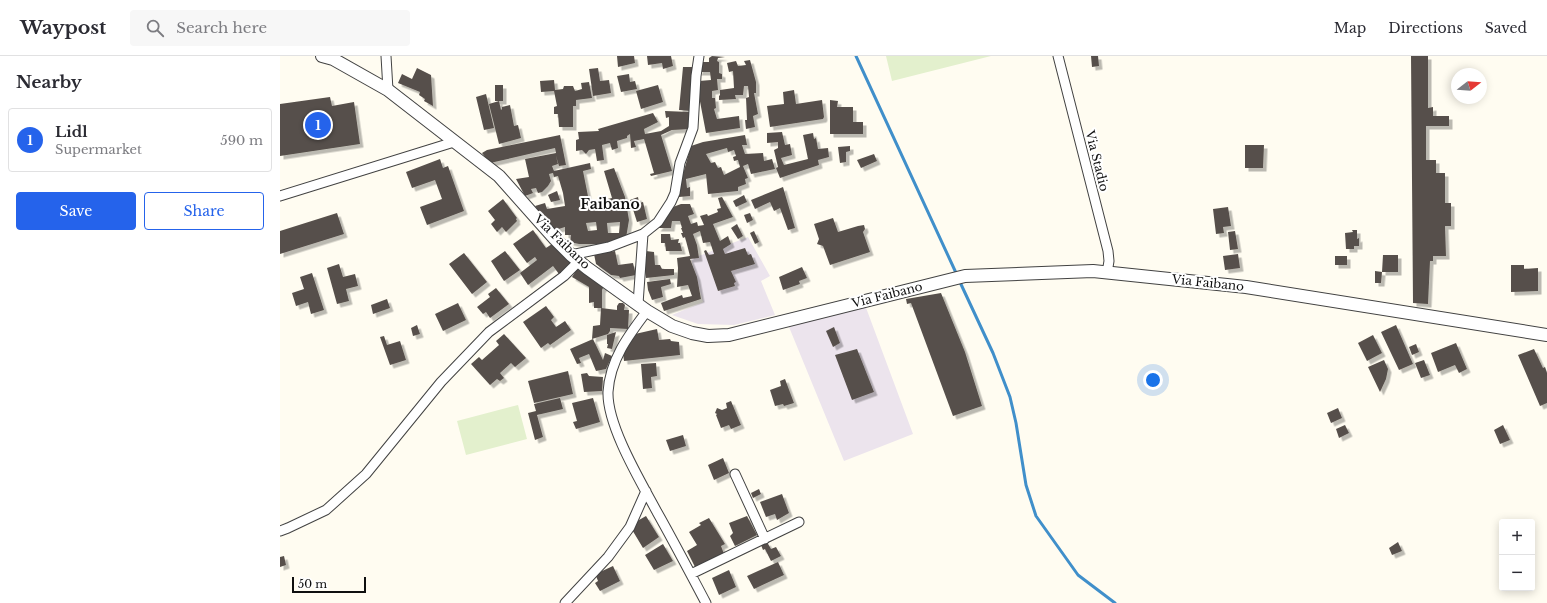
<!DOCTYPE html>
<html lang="en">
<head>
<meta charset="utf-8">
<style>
	:root { --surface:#fff; --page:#f7f7f7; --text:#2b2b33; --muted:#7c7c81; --line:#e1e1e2; --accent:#2563eb }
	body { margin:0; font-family:"Libre Baskerville",serif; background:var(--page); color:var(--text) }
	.controls { position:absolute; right:12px; bottom:12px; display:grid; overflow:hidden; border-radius:4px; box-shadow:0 2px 10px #0003 }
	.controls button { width:36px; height:36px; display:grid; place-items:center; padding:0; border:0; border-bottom:1px solid var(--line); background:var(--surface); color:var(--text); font:20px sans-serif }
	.compass { position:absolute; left:1171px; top:12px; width:36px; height:36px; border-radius:50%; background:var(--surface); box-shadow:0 2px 10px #0003; rotate:73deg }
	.scale { position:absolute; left:12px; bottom:10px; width:74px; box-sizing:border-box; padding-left:4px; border:2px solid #0f0f0f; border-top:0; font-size:11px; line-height:14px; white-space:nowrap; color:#0f0f0f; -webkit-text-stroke:3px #fff; paint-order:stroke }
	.you { position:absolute; left:873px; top:324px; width:14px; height:14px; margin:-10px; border:3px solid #fff; border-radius:50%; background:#1a73e8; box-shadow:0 0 0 6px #1a73e833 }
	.badge { display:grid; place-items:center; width:26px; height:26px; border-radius:50%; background:var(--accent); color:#fff; font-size:13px; font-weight:700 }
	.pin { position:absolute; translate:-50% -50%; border:2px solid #fff; box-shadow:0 1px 4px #0006 }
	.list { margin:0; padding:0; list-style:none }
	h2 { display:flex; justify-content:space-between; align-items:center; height:52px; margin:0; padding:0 16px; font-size:17px }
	h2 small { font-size:13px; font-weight:400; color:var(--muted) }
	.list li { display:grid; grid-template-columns:26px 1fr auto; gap:12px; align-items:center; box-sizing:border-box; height:64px; margin:0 8px 8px; padding:0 8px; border:1px solid var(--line); border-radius:4px }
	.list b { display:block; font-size:15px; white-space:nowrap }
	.list p { margin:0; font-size:13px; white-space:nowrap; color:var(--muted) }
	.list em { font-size:13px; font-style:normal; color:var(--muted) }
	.actions { display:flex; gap:8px; padding:12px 16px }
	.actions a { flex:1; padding:9px 0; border:1px solid var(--accent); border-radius:4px; text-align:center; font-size:14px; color:var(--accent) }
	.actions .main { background:var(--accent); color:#fff }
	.icon { flex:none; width:22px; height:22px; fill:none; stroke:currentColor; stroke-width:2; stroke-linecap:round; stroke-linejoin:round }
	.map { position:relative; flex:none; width:1267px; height:547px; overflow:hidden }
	header { display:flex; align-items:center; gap:24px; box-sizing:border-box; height:56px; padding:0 20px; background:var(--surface); border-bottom:1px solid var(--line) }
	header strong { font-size:19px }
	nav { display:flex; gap:22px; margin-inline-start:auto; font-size:14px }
	.search { width:280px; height:36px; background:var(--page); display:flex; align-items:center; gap:10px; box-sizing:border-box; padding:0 14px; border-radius:4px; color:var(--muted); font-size:15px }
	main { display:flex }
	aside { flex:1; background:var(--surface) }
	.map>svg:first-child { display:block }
	.industrial { fill:#ece4ed }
	.pitch { fill:#e3f0cd }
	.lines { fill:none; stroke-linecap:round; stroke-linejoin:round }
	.stream { stroke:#408fca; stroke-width:3 }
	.building { fill:#57504b; fill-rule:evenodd; filter:url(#shadow) }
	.minor-casing { stroke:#424242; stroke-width:11 }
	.tertiary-casing { stroke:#424242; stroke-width:14 }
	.minor { stroke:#fff; stroke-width:9 }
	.tertiary { stroke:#fff; stroke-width:12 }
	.labels { text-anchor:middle; stroke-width:4; stroke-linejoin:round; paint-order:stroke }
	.street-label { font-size:12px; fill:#0f0f0f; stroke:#fff }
	.quarter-label { font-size:14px; font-weight:bold; fill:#0f0f0f; stroke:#fff }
</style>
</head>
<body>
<header>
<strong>Waypost</strong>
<div class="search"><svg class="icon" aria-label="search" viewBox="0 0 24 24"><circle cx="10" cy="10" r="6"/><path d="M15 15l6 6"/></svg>Search here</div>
<nav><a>Map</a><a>Directions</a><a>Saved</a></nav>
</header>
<main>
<aside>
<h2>Nearby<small></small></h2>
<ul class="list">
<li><span class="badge">1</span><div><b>Lidl</b><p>Supermarket</p></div><em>590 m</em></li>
</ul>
<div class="actions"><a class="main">Save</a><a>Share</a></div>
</aside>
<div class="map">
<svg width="1267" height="547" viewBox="0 0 1267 547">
	<defs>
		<filter id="shadow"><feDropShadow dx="3.5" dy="3.5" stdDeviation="0" flood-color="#0004"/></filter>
	</defs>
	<rect width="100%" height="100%" fill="#fffcf1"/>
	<!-- industrial -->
	<path class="industrial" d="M468 181 490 220 481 225 495 259 454 269 418 268 392 259 423 246 411 203Z
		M585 249 633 378 564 405 509 271Z"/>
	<!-- pitch -->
	<path class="pitch" d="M606 0H711L612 25Z
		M238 349 247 383 186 399 177 365Z"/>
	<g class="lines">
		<!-- stream -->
		<path class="stream" d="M576 0 677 219
			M679 224 713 297 730 341 736 367 746 429 756 460 798 519 835 547"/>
	</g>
	<!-- building -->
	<path class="building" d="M337 0H354L355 7 338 11Z
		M367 0H391L393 10 383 13 382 7 368 9Z
		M432 0 445 1 438 2 437 5 439 6V17L442 18V23H437L438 34 432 35V42H435L436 52 434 53 437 63 459 60 460 72 426 77 418 35 419 25 431 24 430 16H418L422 6H429V2Z
		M811 0H818L819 10 812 11Z
		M1131 0H1148V52L1153 51V60H1169V70H1146V104H1156V117H1165V147H1171V170H1165L1166 200H1153V205H1150L1148 248 1133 247Z
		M470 4 476 26V37H474L478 58 473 60 475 71 466 73 465 64H467L466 42 469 41 468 30H464L463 39H455L456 43 439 44V40L440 39V34L454 32 453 15 449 16 447 7 456 5 458 10 466 9 464 5Z
		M403 11H414L411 55 399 54Z
		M137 12 151 19 153 50 144 45 145 43 139 39 140 36 118 27 122 18 132 23Z
		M318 12 320 25 329 24 331 37 313 40 309 13Z
		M349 18 350 26 355 25 357 33 341 36 337 20Z
		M274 24 275 34 283 33 284 30H293L295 35 302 33 301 27 309 26 312 42 296 44V50H293V71H279L278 58H274V51L277 50 274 35 261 36 260 25Z
		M215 29H223V45H215Z
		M378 29 383 46 361 53 356 35Z
		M514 34 516 48 542 44 544 61 543 63 490 71 487 50 504 48 503 36Z
		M206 38 214 72 204 74 196 41Z
		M50 41 52 50 74 46 80 88 0 100V48Z
		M550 44 558 45 557 51H573V66H583V78H550Z
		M219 45 221 54 222 53V51L230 49 234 70 238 69 241 82 219 88 209 48Z
		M385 55 410 56V73L392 74 381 79 392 115 371 120 370 118 374 117 364 83 354 85 356 91 351 92 350 78 347 80V82L337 85 338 92 332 94 330 87 322 89 324 104 317 105 315 93 309 94 306 98 302 94 296 95V84L299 83 298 76 319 75 318 73 373 57 378 66 364 73 365 78 381 75 389 70V61L386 62Z
		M502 76 505 89 510 88 512 99 501 102 504 109 528 103 523 79 533 77 534 83 536 82 538 93 548 92 549 101 538 104 539 109 500 122 496 112 498 111 494 94 498 92V86L487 87V77Z
		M280 79 286 109 279 110 276 100 278 108 272 110 274 115 310 107 311 113 303 115 308 140 300 142 301 149 332 142 324 115 334 112 345 141 349 164 346 182 319 188H299L290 186 291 179H285V171L272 175 255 150 265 147 267 153 285 150 283 137 278 120 274 121 273 117 269 118 271 125 268 130 262 136 258 137 256 132 251 133 253 137 245 140 236 123 249 121 245 103 276 97 275 92 210 107 202 97 207 94ZM316 166 317 174 308 175 306 167ZM340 166 339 177H328L327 167Z
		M465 79 467 89H462L465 98 483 97 484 105 492 103 495 113 471 118 468 108 463 110 468 122 465 123 466 128 458 131V135L428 138 426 118 406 123 407 132 410 131V140L399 141V132L411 90 423 86ZM447 92 448 96 454 94 456 100 453 101 454 105 458 104 460 111 444 119 441 111 438 112 435 106 431 107 426 98Z
		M965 89H984L983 112H965Z
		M570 90V95L566 96V106L560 107 558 91Z
		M594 98 597 105 581 112 577 104Z
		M160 103 163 112 168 110 184 155 147 169 140 151 162 143 155 124 132 132 126 116Z
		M503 131 515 172 508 174 500 152 494 155 490 146 475 153 471 144Z
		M277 135 280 144 271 146 268 139Z
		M464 139 467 146 456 151 453 145Z
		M358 141 359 147 363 146 367 163 357 166 350 144Z
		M442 141 453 161 433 168 440 185 448 180 451 188 443 193 445 198 465 192 468 199 471 198 475 208 451 215 456 226 454 227 455 230 438 235 424 195 426 194 429 199 434 198 430 186 423 187 420 175 413 178 417 189 419 202 410 203 417 221 421 243 384 255 381 247 402 239 403 242 412 240 408 229 397 231 398 212 397 202 410 200 405 181 403 182 401 177H403L401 172H402L400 165H392L391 172H377L393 151 401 148H410L414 158 408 160 411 168 417 166 418 170 424 169 420 160 427 158 428 160 438 156 437 153 441 152 438 142Z
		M223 143 237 162 236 163 237 165 226 176 222 171 217 176 211 168 215 164 208 155Z
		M948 151 951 170 943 171 944 177 936 178 933 153Z
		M57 157 64 178 0 198V175Z
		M470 157 473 164 467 167 464 159Z
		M553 162 558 176 578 170 584 169 585 173 583 176 590 196 550 209 543 190 537 188 539 183 534 168Z
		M457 168 463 180 458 183 451 172Z
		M253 174 266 192 272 188 291 206 279 218 273 210 248 229 240 217 257 204 255 201 247 207 233 188Z
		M1072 174H1077V183L1079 182V190H1074V193H1066L1065 177 1073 176Z
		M474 175 479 186 475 188 470 177Z
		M955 175 958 193 950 194 948 176Z
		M381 178H390L391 184 399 183 398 187H400L402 195H386L385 187H381Z
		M225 195 240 214 224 225 211 205Z
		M335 195 338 209 353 207 356 219 340 222 339 220 331 219 316 208 314 198Z
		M366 195 374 196 375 209H380L382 213H394V219L366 222 363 201Z
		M184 197 207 226 192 238 169 208Z
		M958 198 960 212 945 214 943 200Z
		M1103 199H1118V216H1102Z
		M1055 200H1067V209H1055Z
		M59 208 63 221 75 218 78 230 66 233 69 245 57 248 47 212Z
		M1231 209H1244V213L1258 212V235L1231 236Z
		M522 211 527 222 519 225 520 228 503 234 499 221Z
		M297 213 324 230 322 234V252H314V246L309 247V231L292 221Z
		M1095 215 1102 216 1101 227H1095Z
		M32 217 44 254 31 258 28 246 16 250 12 237 24 233 20 221Z
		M390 223 391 228 381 231 383 241 372 244 368 234 367 226Z
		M216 232 229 248 210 262 206 256 203 258 197 251 210 241 208 238Z
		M661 237 685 296 702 350 673 360 631 247 627 248 626 243Z
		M107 243 110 252 93 258 91 249Z
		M178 247 186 264 163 275 155 258Z
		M339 247H343L345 249 344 254H349L348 273 330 272V275L328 278 312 283 313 270 320 269 321 252 337 254V250Z
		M266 250 274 261 271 264 276 271 285 265 291 274 270 289 268 287 261 292 243 266Z
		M137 269 140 278 133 280 131 272Z
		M1116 269 1133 308 1119 314 1101 276Z
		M554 271 560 287 553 291 546 275Z
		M377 273 379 284 390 283 391 285 399 286 400 299 344 305 343 297 355 278Z
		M336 276 332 293 327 292 328 288H327V279Z
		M224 278 246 302 235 311 231 307 220 317 224 322 220 325 217 323 210 329 191 308 199 301 202 304 219 289 216 285Z
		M1093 279 1102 297 1087 305 1078 287Z
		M104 280 107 289 120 285 126 304 110 309 100 281Z
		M313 283 323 304 325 297 332 300 326 313 316 315 309 298 299 302 301 307 297 308 290 293Z
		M1176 287 1187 313 1179 317 1175 309 1158 316 1151 297Z
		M1136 288 1139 296 1132 299 1129 291Z
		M577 293 594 336 572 344 555 299Z
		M1254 293 1263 312 1265 311 1267 317V347L1260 350 1238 299Z
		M1104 304 1108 313 1106 323 1100 336 1088 311Z
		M1144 304 1150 319 1141 322 1135 307Z
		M376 307 377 320 371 321 372 332 363 333 361 308Z
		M288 315 293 338 254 347 248 325Z
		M307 317 309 320 323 321 322 335 304 336 301 318Z
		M505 323 514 347 504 350 503 348 495 350 490 334 501 330 500 325Z
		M280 342 283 353 257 359 263 381 255 384 248 357 256 355 254 348Z
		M313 342 320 366 296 373 293 366 297 365 292 347Z
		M451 345 461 369 451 373 449 369 441 372 436 359 437 358 435 357 437 352 442 354 447 352 446 347Z
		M1058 352 1062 362 1051 367 1047 357Z
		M1065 369 1069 377 1059 382 1056 373Z
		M1223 369 1230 384 1220 388 1214 374Z
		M403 379 406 390 390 395 386 384Z
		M443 402 449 417 434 424 428 409Z
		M479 433 481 438 473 442 471 437Z
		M502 438 509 457 497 464 495 458 486 461 480 446Z
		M366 460 379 481 363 492 351 472 359 464Z
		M467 460 477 479 455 490 450 480 453 477 449 467Z
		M429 462 445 488 441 490 444 498 415 511 407 495 417 489 409 476 421 469 419 467Z
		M487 486 491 493 496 491 501 500 491 505 485 493 483 494 481 489Z
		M1118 486 1122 495 1112 499 1109 492Z
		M383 488 393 505 374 514 365 499Z
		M4 500 6 509 0 511V501Z
		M498 506 504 519 474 533 467 520Z
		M333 510 340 525 320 535 315 527 318 525 316 520 320 516Z
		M449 514 456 531 439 539 432 522Z"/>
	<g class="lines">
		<defs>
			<path id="minor" d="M106 0 108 34
				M778 0 828 195 829 205 827 217
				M0 140 174 86
				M291 199 329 191 363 178 378 166 391 146 395 137 400 107 413 72 416 20 419 0
				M358 248 363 178
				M367 255C348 280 330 304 328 336 327 370 361 426 377 456 394 486 410 517 426 547
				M455 418 485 483
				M0 475 8 472 46 454 86 418 161 326 209 276 284 220 299 205
				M411 518 519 466
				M285 547 328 501 350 471 366 435"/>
			<path id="tertiary" d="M42 0 53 3 108 34 219 120 275 183 291 199 307 212 367 255 392 270 412 277 428 280 449 279 685 220 813 215 966 231 1267 279"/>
		</defs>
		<!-- minor casing -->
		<use href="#minor" class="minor-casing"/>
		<!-- tertiary casing -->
		<use href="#tertiary" class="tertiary-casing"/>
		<!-- minor -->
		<use href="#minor" class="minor"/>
		<!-- tertiary -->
		<use href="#tertiary" class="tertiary"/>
	</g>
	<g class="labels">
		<!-- street labels -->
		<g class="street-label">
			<text transform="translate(817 105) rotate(76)" y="4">Via Stadio</text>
			<text transform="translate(282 186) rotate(44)" y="4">Via Faibano</text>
			<text transform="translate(928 227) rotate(6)" y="4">Via Faibano</text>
			<text transform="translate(607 239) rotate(-14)" y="4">Via Faibano</text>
		</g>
		<!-- quarter labels -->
		<g class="quarter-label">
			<text x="330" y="153">Faibano</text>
		</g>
	</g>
</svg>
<div class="controls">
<button>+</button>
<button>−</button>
</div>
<svg class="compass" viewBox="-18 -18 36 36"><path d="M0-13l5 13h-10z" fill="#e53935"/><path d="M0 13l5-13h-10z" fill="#7c7c81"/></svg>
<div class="scale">50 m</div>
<div class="you"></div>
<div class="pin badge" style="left:38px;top:69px">1</div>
</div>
</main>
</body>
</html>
